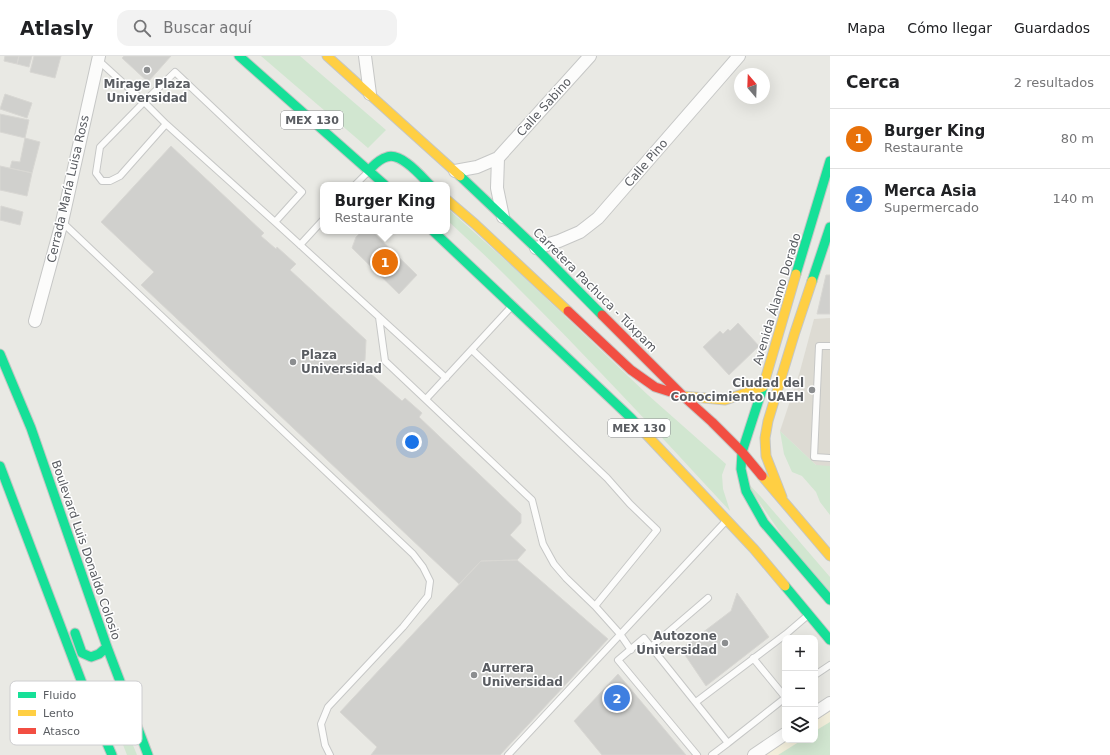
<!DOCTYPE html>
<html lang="es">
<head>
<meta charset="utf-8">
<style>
	:root { --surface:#fff; --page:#f2f2f2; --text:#202124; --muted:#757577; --line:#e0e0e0; --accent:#8c8e90 }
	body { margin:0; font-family:"DejaVu Sans",sans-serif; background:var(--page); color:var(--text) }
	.controls { position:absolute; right:12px; bottom:12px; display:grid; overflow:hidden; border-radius:8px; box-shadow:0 4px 16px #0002 }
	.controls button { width:36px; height:36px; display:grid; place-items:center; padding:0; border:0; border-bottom:1px solid var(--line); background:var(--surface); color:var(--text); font:20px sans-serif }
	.compass { position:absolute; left:734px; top:12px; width:36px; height:36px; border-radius:50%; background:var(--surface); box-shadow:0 4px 16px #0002; rotate:341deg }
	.you { position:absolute; left:412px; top:386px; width:14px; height:14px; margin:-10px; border:3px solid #fff; border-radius:50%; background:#1a73e8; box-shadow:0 0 0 6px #1a73e833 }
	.badge { display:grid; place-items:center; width:26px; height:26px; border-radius:50%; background:var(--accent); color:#fff; font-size:13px; font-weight:700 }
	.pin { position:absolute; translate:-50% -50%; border:2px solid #fff; box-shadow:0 1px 4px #0006 }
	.popup { position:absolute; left:320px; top:126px; width:130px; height:52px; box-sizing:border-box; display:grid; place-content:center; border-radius:8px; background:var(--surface); filter:drop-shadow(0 1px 3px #0005); font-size:13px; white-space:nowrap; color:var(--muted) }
	.popup b { font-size:15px; color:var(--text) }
	.popup::after { content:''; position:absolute; left:50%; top:100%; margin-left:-8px; border:8px solid transparent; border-top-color:var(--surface) }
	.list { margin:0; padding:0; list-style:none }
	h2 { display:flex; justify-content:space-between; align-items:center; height:52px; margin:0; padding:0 16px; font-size:17px }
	h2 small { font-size:13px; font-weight:400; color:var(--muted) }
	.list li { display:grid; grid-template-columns:26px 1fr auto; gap:12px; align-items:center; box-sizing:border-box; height:60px; padding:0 16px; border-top:1px solid var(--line) }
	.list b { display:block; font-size:15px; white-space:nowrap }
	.list p { margin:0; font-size:13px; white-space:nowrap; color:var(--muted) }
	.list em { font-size:13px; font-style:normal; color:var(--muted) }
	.icon { flex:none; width:22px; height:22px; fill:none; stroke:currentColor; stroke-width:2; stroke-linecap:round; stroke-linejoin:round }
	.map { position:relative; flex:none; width:830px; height:699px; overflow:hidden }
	header { display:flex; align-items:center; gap:24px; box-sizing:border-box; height:56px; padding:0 20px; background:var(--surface); border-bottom:1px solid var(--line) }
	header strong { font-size:19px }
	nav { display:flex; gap:22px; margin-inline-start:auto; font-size:14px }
	.search { width:280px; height:36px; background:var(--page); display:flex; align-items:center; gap:10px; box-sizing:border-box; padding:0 14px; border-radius:12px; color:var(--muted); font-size:15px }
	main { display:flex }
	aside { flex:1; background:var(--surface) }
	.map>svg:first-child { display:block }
	.commercial { fill:#f3efdc }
	.education { fill:#dddbd3 }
	.green { fill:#d1e6d0 }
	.building { fill:#d0d0cd; stroke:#d8d7d3 }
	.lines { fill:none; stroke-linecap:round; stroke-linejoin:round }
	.lane-casing { stroke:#c6c7c6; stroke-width:8 }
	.street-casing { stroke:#c6c7c6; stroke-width:14 }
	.fast-casing { stroke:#c5c6c4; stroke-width:11 }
	.slow-casing { stroke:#c5c6c4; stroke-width:11 }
	.jam-casing { stroke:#c5c6c4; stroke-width:11 }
	.lane { stroke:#fcfcfb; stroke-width:6 }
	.street { stroke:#fcfcfb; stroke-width:12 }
	.fast { stroke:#16e098; stroke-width:9 }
	.slow { stroke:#ffcf43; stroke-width:9 }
	.jam { stroke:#f24e42; stroke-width:9 }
	.poi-dot { fill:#8c8e90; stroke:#fff; stroke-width:1.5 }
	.labels { text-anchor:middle; stroke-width:3; stroke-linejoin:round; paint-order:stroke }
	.shield { fill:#fff; stroke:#8c8e91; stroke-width:1 }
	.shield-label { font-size:11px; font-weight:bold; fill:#5a5d62 }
	.poi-label { font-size:12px; font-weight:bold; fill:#5a5d62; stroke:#fff; text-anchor:start }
	.street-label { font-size:12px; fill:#5a5d62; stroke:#fff }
	.key { fill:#fff; stroke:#ceced0; stroke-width:1 }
	.key-label { font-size:11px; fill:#5a5d62 }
</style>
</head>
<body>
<header>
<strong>Atlasly</strong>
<div class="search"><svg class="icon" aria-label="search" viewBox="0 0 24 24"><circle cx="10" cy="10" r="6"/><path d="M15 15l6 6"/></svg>Buscar aquí</div>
<nav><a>Mapa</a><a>Cómo llegar</a><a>Guardados</a></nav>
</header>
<main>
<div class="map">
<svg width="830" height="699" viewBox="0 0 830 699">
	<rect width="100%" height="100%" fill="#e9e9e4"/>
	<!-- commercial -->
	<path class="commercial" d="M830 648V699H756L785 684H815V658Z"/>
	<!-- education -->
	<path class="education" d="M830 262V424L816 409 780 375 800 315 814 263Z"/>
	<!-- green -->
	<path class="green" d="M261 0H300L386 74 368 92Z
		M447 152 512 210 648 339 726 408 722 419 723 433 730 455C656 375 582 295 504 218 486 200 466 182 447 164Z
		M780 375 816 409 830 410V459L820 446 816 436 802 420 792 416 784 398Z
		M742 421 762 442 830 521V549Z
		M116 647 137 699H127L108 650Z
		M830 666V699H778L802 684H815V675Z"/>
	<!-- building -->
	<path class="building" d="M5 0H19L17 8 4 5Z
		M19 0H32L29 11 17 8Z
		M34 0H61L55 22 30 16Z
		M124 0H171L148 26 122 2Z
		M5 38 32 47 27 62 0 53Z
		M0 58 29 64 25 82 0 76Z
		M25 82 40 86 32 117 10 112 12 105 20 106Z
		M171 90 264 177 261 180 276 193 277 191 296 208 290 214 366 284 365 304 361 309 402 345 405 342 422 357 419 361 521 458V467L510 479 526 494 517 504 481 505 459 528 141 229 154 216 101 166Z
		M0 110 32 117 27 140 0 134Z
		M1 150 23 156 20 169 0 164Z
		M362 175H372L417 219 399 238 352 192 356 181Z
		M826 219H830V258H817Z
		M738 267 759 290 729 319 703 291 720 275 723 278 728 273 730 275Z
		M517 504 608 583 500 699H371L377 691 340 656 481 505Z
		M737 537 769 581 706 630 681 593 731 555Z
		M618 618 686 699H602L574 665Z"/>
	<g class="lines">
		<defs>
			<path id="lane" d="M98 4 144 46 166 68 275 166 446 322
				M166 68 120 120 110 125H102L96 117 100 91 144 46 175 16 302 136 275 166
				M355 129 368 116
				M62 166 413 498 423 511 430 525 428 540 403 571 328 651 321 668 325 689 330 699
				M300 189 323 164
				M379 261 385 305 532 444 543 488 554 508 566 522 595 550 620 578 631 594
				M830 290H819L814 401 830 402
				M472 294 607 422 630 448 657 474 595 550
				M426 343 511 251
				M651 591 708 542
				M753 602 785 641
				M815 619 830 609
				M696 646 786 578 807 560
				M508 699 725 466
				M697 699 618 604 644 582 728 687
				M712 699 728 687 785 642"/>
			<path id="street" d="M365 0 370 38
				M498 102 497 132 503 161
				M455 115 477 111 498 102 590 0
				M536 192 559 185 580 176 598 162 739 0
				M35 265 62 166 99 0
				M815 657 830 647
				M754 699 785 678"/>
			<path id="fast" d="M239 0 385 129
				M369 114C374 109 379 103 387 101 401 96 421 120 430 129
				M460 120 536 192 602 259
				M433 175 631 362 643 375
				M796 218 830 105
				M812 225 830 171
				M0 298 31 372 107 591 148 699
				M763 331 742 396 741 413 746 435 764 467 830 544
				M0 410 90 648 112 699
				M785 530 830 584
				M75 577 82 597 91 601 99 598 107 591
				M90 648 96 637C115 630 117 640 123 655"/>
			<path id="slow" d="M327 0 460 120
				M447 144 475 168 568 255
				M683 340 725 344 763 331 796 218
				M643 375 754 493 785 530
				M762 420 830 500
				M782 441 766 400 765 382 768 365 795 276 812 225"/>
			<path id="jam" d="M568 255 631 314 655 331 680 339
				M602 259 683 340 712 366 742 396 762 420"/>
		</defs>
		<!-- lane casing -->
		<use href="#lane" class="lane-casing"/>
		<!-- street casing -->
		<use href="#street" class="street-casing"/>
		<!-- fast casing -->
		<use href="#fast" class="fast-casing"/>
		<!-- slow casing -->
		<use href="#slow" class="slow-casing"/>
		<!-- jam casing -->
		<use href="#jam" class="jam-casing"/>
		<!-- lane -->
		<use href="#lane" class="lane"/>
		<!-- street -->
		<use href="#street" class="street"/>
		<!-- fast -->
		<use href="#fast" class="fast"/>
		<!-- slow -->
		<use href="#slow" class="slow"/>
		<!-- jam -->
		<use href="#jam" class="jam"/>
	</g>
	<!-- markers -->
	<g class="poi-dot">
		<circle cx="147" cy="14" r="4"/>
		<circle cx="293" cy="306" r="4"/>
		<circle cx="812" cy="334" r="4"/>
		<circle cx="725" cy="587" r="4"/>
		<circle cx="474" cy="619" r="4"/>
	</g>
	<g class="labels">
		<!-- shield labels -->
		<g class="shield">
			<rect x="281" y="55" width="62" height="18" rx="3"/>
			<rect x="608" y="363" width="62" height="18" rx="3"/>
		</g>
		<g class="shield-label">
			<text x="312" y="68">MEX 130</text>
			<text x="639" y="376">MEX 130</text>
		</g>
		<!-- poi labels -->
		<g class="poi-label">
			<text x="147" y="32" text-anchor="middle">Mirage Plaza<tspan x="147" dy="14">Universidad</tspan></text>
			<text x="301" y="303">Plaza<tspan x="301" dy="14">Universidad</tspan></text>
			<text x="804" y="331" text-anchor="end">Ciudad del<tspan x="804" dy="14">Conocimiento UAEH</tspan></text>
			<text x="717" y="584" text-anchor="end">Autozone<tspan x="717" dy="14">Universidad</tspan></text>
			<text x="482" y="616">Aurrera<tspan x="482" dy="14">Universidad</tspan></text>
		</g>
		<!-- street labels -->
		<g class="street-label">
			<text transform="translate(544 51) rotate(-48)" y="4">Calle Sabino</text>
			<text transform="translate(646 107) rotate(-49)" y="4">Calle Pino</text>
			<text transform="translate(68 133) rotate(-77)" y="4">Cerrada María Luisa Ross</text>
			<text transform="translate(595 234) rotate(45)" y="4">Carretera Pachuca - Túxpam</text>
			<text transform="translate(777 243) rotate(-73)" y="4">Avenida Álamo Dorado</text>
			<text transform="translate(86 494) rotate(71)" y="4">Boulevard Luis Donaldo Colosio</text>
		</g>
	</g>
	<!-- legend -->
	<rect x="10" y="625" width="132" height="64" rx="6" class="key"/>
	<rect x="18" y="636" width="18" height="6" fill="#16e098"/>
	<rect x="18" y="654" width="18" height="6" fill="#ffcf43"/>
	<rect x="18" y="672" width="18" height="6" fill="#f24e42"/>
	<g class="key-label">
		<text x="43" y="643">Fluido</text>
		<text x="43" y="661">Lento</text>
		<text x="43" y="679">Atasco</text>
	</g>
</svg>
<div class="controls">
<button>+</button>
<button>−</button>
<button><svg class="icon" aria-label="layers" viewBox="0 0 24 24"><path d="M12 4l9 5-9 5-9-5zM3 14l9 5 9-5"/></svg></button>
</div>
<svg class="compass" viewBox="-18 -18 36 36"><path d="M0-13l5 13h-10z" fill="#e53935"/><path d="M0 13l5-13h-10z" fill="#757577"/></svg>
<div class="you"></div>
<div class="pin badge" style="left:385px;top:206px;background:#e8710a">1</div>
<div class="popup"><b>Burger King</b>Restaurante</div>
<div class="pin badge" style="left:617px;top:642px;background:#3f7fe0">2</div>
</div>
<aside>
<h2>Cerca<small>2 resultados</small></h2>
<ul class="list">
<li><span class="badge" style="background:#e8710a">1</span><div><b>Burger King</b><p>Restaurante</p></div><em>80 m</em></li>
<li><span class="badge" style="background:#3f7fe0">2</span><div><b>Merca Asia</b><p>Supermercado</p></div><em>140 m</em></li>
</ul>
</aside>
</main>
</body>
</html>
